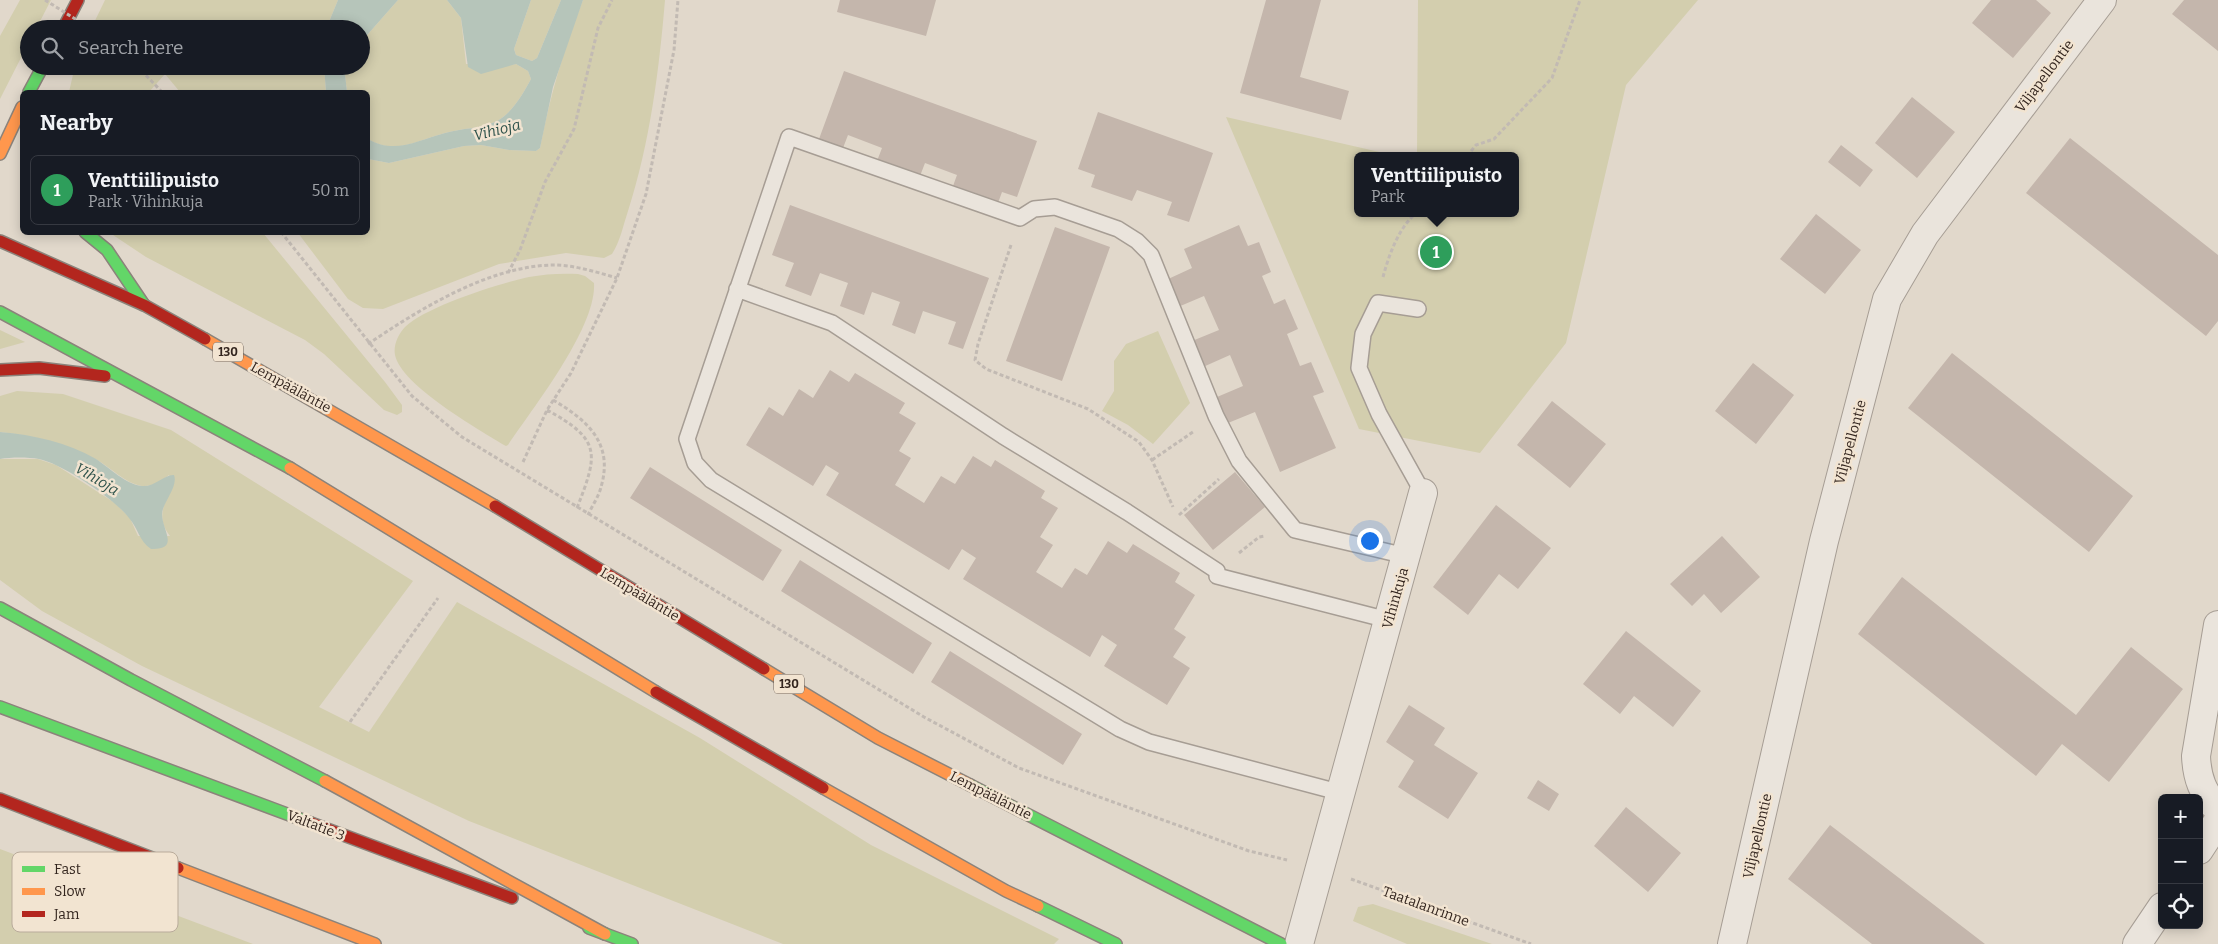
<!DOCTYPE html>
<html lang="en">
<head>
<meta charset="utf-8">
<style>
	:root { --surface:#171b24; --page:#20242c; --text:#f1f3f6; --muted:#9ea1a6; --line:#363941; --accent:#8c9099 }
	body { margin:0; font-family:Bitter,serif; background:var(--page); color:var(--text) }
	.controls { position:absolute; right:15px; bottom:15px; display:grid; overflow:hidden; border-radius:8px; box-shadow:0 2px 12px #0003 }
	.controls button { width:45px; height:45px; display:grid; place-items:center; padding:0; border:0; border-bottom:1px solid var(--line); background:var(--surface); color:var(--text); font:25px sans-serif }
	.you { position:absolute; left:1369px; top:540px; width:18px; height:18px; margin:-12px; border:4px solid #fff; border-radius:50%; background:#1a73e8; box-shadow:0 0 0 8px #1a73e833 }
	.badge { display:grid; place-items:center; width:32px; height:32px; border-radius:50%; background:var(--accent); color:#fff; font-size:16px; font-weight:700 }
	.pin { position:absolute; translate:-50% -50%; border:2px solid #fff; box-shadow:0 1px 5px #0006 }
	.popup { position:absolute; left:1354px; top:152px; width:165px; height:65px; box-sizing:border-box; display:grid; place-content:center; border-radius:8px; background:var(--surface); filter:drop-shadow(0 1px 4px #0005); font-size:16px; white-space:nowrap; color:var(--muted) }
	.popup b { font-size:19px; color:var(--text) }
	.popup::after { content:''; position:absolute; left:50%; top:100%; margin-left:-10px; border:10px solid transparent; border-top-color:var(--surface) }
	.list { margin:0; padding:0; list-style:none }
	h2 { display:flex; justify-content:space-between; align-items:center; height:65px; margin:0; padding:0 20px; font-size:21px }
	h2 small { font-size:16px; font-weight:400; color:var(--muted) }
	.list li { display:grid; grid-template-columns:32px 1fr auto; gap:15px; align-items:center; box-sizing:border-box; height:70px; margin:0 10px 10px; padding:0 10px; border:1px solid var(--line); border-radius:8px }
	.list b { display:block; font-size:19px; white-space:nowrap }
	.list p { margin:0; font-size:16px; white-space:nowrap; color:var(--muted) }
	.list em { font-size:16px; font-style:normal; color:var(--muted) }
	.icon { flex:none; width:28px; height:28px; fill:none; stroke:currentColor; stroke-width:2; stroke-linecap:round; stroke-linejoin:round }
	.map { position:relative; flex:none; width:2218px; height:944px; overflow:hidden }
	.search { position:absolute; background:var(--surface); box-shadow:0 2px 12px #0003; left:20px; top:20px; width:350px; height:55px; display:flex; align-items:center; gap:12px; box-sizing:border-box; padding:0 18px; border-radius:28px; color:var(--muted); font-size:19px }
	.panel { position:absolute; background:var(--surface); box-shadow:0 2px 12px #0003; left:20px; top:90px; width:350px; height:145px; border-radius:8px }
	.map>svg:first-child { display:block }
	.green { fill:#d3ceae }
	.water { fill:#b6c5ba }
	.building { fill:#c4b6ac }
	.lines { fill:none; stroke-linecap:round; stroke-linejoin:round }
	.lane-casing { stroke:#a69d94; stroke-width:18 }
	.street-casing { stroke:#a69d94; stroke-width:30 }
	.fast-casing { stroke:#8b837b; stroke-width:14 }
	.slow-casing { stroke:#8b837b; stroke-width:14 }
	.jam-casing { stroke:#8b837b; stroke-width:14 }
	.path { stroke:#c2bab3; stroke-width:3; stroke-dasharray:4 2.5; stroke-linecap:butt }
	.lane { stroke:#eae4dc; stroke-width:15 }
	.street { stroke:#eae4dc; stroke-width:28 }
	.fast { stroke:#63d668; stroke-width:11 }
	.slow { stroke:#ff974d; stroke-width:11 }
	.jam { stroke:#b3261e; stroke-width:11 }
	.path-bridge { stroke:#c2bab3; stroke-width:3; stroke-dasharray:4 2.5; stroke-linecap:butt }
	.labels { text-anchor:middle; stroke-width:5; stroke-linejoin:round; paint-order:stroke }
	.shield { fill:#f2e4d1; stroke:#6c5e54; stroke-width:1 }
	.shield-label { font-size:12px; font-weight:bold; fill:#33251e }
	.street-label { font-size:14px; fill:#33251e; stroke:#f2e4d1 }
	.water-label { font-size:15px; font-style:italic; fill:#2e524b; stroke:#f2e4d1 }
	.key { fill:#f2e4d1; stroke:#b9ab9b; stroke-width:1 }
	.key-label { font-size:14px; fill:#33251e }
</style>
</head>
<body>
<div class="map">
<svg width="2218" height="944" viewBox="0 0 2218 944">
	<rect width="100%" height="100%" fill="#e1d8cb"/>
	<!-- green -->
	<path class="green" d="M20 0H51L36 29H29V42L0 99V36Z
		M105 0H338L326 29H91Z
		M398 0H447L461 18 466 64 503 66 516 64 528 71 531 79C523 94 512 113 497 121 482 129 461 128 445 133 418 140 395 156 368 139V92H347L344 66H361V42Z
		M531 0H561L537 58 532 61 516 55 514 49Z
		M583 0H665C659 71 650 143 628 211 623 226 620 242 612 254L604 258 566 253 499 264 383 309 363 308 348 299 298 233 368 232V159L389 163 464 146 481 145 509 150 536 151 540 148C550 96 564 48 583 0Z
		M1418 0H1698L1626 85 1566 343 1480 453 1359 429 1226 117 1397 156H1357V213H1515V156H1417Z
		M75 66H324L326 92H180L165 74 149 92H69Z
		M110 233H263L385 382 402 405V412L397 415 384 410 324 354 305 340 146 257Z
		M578 274 585 276 594 283C597 327 533 408 508 445L506 446C479 430 401 385 395 355 393 345 399 333 405 327 425 307 500 283 529 277 544 274 563 273 578 274Z
		M0 330 25 342 0 349Z
		M1158 331 1190 403 1153 444 1128 425 1102 411 1114 391V361L1126 344Z
		M17 391 63 394 171 430 413 581 319 707 369 732 457 602 700 738 871 845 1059 939 1054 944H783L469 821 142 666 42 611 0 580V459H38L56 465 115 503 130 518 138 536H170C155 517 165 502 174 483L169 475C162 481 152 487 142 486 124 483 111 467 95 459 66 444 33 435 0 432V396Z
		M0 849 253 944H0Z
		M1373 904 1492 944H1407L1353 921 1358 907Z"/>
	<!-- water -->
	<path class="water" d="M338 0H398L361 42V29H326Z
		M447 0H531L514 49 516 55 532 61 537 58 561 0H583L553 87 540 148 536 151 509 150 481 145 464 146 389 163 368 159V139C395 155 418 140 445 133 461 128 482 129 497 121 512 113 523 94 531 79L528 71 516 64 481 74 468 67 461 18Z
		M324 66H344L347 92H326Z
		M0 432C34 435 66 442 96 459 110 468 125 484 142 486 155 487 165 474 174 475 178 485 166 499 163 509 157 525 184 550 151 549 139 541 138 528 129 518 115 499 61 463 39 459 28 457 11 457 0 459Z"/>
	<!-- building -->
	<path class="building" d="M840 0H936L926 36 837 12Z
		M1266 0H1321L1300 77 1349 91 1341 120 1240 93Z
		M1991 0H2036L2051 13 2013 58 1972 23Z
		M2184 0H2218V51L2172 14Z
		M844 71 1037 141 1017 197 1002 192 998 203 953 186 957 175 925 163 920 176 877 161 882 148 848 135 843 148 819 139Z
		M1912 97 1955 132 1917 178 1875 143Z
		M1098 112 1213 153 1189 222 1167 215 1172 202 1137 190 1132 201 1091 187 1095 175 1078 169Z
		M2070 138 2218 255V321L2206 336 2026 193Z
		M1841 145 1873 170 1860 187 1828 162Z
		M790 205 989 278 963 349 948 344 956 322 923 311 915 334 892 325 900 302 872 292 864 315 840 306 848 283 820 273 811 296 785 286 794 263 772 255Z
		M1816 214 1861 250 1825 294 1780 259Z
		M1239 225 1248 246 1259 242 1271 272 1262 276 1274 304 1285 299 1298 329 1287 334 1300 366 1311 362 1324 392 1313 396 1336 448 1280 472 1255 412 1228 423 1217 397 1243 386 1230 355 1203 367 1192 341 1219 330 1204 296 1178 307 1166 280 1192 268 1184 249Z
		M1055 227 1110 247 1062 381 1006 361Z
		M1952 353 2133 496 2089 552 1908 408Z
		M1753 363 1794 395 1756 444 1715 411Z
		M830 370 849 382 855 373 905 403 899 413 916 423 899 451 911 458 895 485 924 503 941 476 955 484 973 456 991 467 995 460 1045 491 1041 498 1058 508 1040 537 1053 545 1036 572 1062 588 1075 568 1087 575 1108 541 1127 553 1133 544 1180 573 1175 582 1195 595 1174 629 1186 637 1173 657 1190 668 1167 705 1104 666 1117 645 1102 635 1090 657 963 579 976 558 962 549 949 570 826 495 839 473 826 465 813 486 746 445 769 407 783 416 799 389 813 398Z
		M1552 401 1606 444 1570 488 1517 445Z
		M650 467 782 550 763 581 630 498Z
		M1235 472 1265 507 1213 550 1184 515Z
		M1496 505 1551 548 1518 589 1499 574 1468 615 1433 587Z
		M1722 536 1760 577 1721 613 1704 594 1692 606 1670 584Z
		M800 560 932 643 913 674 781 591Z
		M1902 577 2076 715 2131 647 2183 689 2109 782 2062 744 2036 776 1858 634Z
		M1626 631 1701 691 1673 727 1634 696 1620 714 1583 684Z
		M950 651 1082 734 1063 765 931 682Z
		M1409 705 1445 728 1434 745 1478 773 1448 819 1398 787 1414 761 1386 742Z
		M1538 780 1559 794 1549 811 1527 798Z
		M1626 807 1681 853 1648 892 1594 846Z
		M1830 825 1985 944H1872L1788 879Z"/>
	<g class="lines">
		<defs>
			<path id="lane" d="M737 289 832 323 1003 436 1127 512 1217 571V576L1388 620
				M1418 309 1378 303 1363 334 1359 368 1379 414 1423 493
				M1342 793 1149 742 1120 729 711 480 695 463 687 439 789 137 1020 218 1034 209 1055 207 1118 229 1137 241 1151 255 1216 416 1239 461 1295 530 1406 556"/>
			<path id="street" d="M2218 625 2196 756C2197 779 2203 793 2218 810
				M2199 850 2218 821
				M1299 944 1423 493
				M1732 944 1824 541 1887 299 1925 234 2102 0
				M2137 944 2162 907"/>
			<path id="fast" d="M29 92 43 66
				M85 232 107 250 144 305
				M0 312 290 468
				M0 608 131 680 325 781
				M0 707 311 823
				M970 785 1281 944
				M1038 906 1116 944
				M589 928 632 944"/>
			<path id="slow" d="M0 154 22 107
				M205 339 495 506
				M290 468 656 692
				M764 669 878 738 970 785
				M325 781 605 934
				M823 788 1006 891 1038 906
				M178 868 375 944"/>
			<path id="jam" d="M63 29 78 0
				M0 241 144 305 205 339
				M0 370 39 368 105 376
				M495 506 764 669
				M656 692 823 788
				M0 799 178 868
				M311 823 512 898"/>
		</defs>
		<!-- lane casing -->
		<use href="#lane" class="lane-casing"/>
		<!-- street casing -->
		<use href="#street" class="street-casing"/>
		<!-- fast casing -->
		<use href="#fast" class="fast-casing"/>
		<!-- slow casing -->
		<use href="#slow" class="slow-casing"/>
		<!-- jam casing -->
		<use href="#jam" class="jam-casing"/>
		<!-- path -->
		<path class="path" d="M137 66 162 92
			M1467 156 1476 145 1494 139 1552 78 1580 0
			M281 232 412 396 462 437 924 717 1019 768 1249 851 1287 860
			M1011 245 978 344 975 360 986 369 1088 409 1139 442 1152 460 1173 507
			M508 273 520 250 545 182 574 129 598 28 612 0
			M1383 277C1389 255 1398 229 1416 213
			M368 344C420 309 489 266 553 265 575 265 596 272 617 278
			M553 400C587 420 614 443 601 487 599 496 592 506 588 515
			M547 410C602 440 598 454 577 508
			M1152 460 1193 432
			M523 462 547 410 571 373 617 278 646 194 674 50 678 0
			M1179 515 1219 479
			M1239 553 1259 537 1265 536
			M350 722 438 598
			M1351 879 1531 944"/>
		<!-- lane -->
		<use href="#lane" class="lane"/>
		<!-- street -->
		<use href="#street" class="street"/>
		<!-- fast -->
		<use href="#fast" class="fast"/>
		<!-- slow -->
		<use href="#slow" class="slow"/>
		<!-- jam -->
		<use href="#jam" class="jam"/>
		<!-- path-bridge -->
		<path class="path-bridge" d="M45 0 91 29"/>
	</g>
	<g class="labels">
		<!-- shield labels -->
		<g class="shield">
			<rect x="213" y="342.5" width="30" height="19" rx="4"/>
			<rect x="774" y="674.5" width="30" height="19" rx="4"/>
		</g>
		<g class="shield-label">
			<text x="228" y="356">130</text>
			<text x="789" y="688">130</text>
		</g>
		<!-- street labels -->
		<g class="street-label">
			<text transform="translate(2044 76) rotate(-53)" y="5">Viljapellontie</text>
			<text transform="translate(291 387) rotate(29)" y="5">Lempääläntie</text>
			<text transform="translate(1850 442) rotate(-75)" y="5">Viljapellontie</text>
			<text transform="translate(640 594) rotate(31)" y="5">Lempääläntie</text>
			<text transform="translate(1395 598) rotate(-74)" y="5">Vihinkuja</text>
			<text transform="translate(991 795) rotate(27)" y="5">Lempääläntie</text>
			<text transform="translate(316 825) rotate(21)" y="5">Valtatie 3</text>
			<text transform="translate(1757 836) rotate(-77)" y="5">Viljapellontie</text>
			<text transform="translate(1426 906) rotate(20)" y="5">Taatalanrinne</text>
		</g>
		<!-- water labels -->
		<g class="water-label">
			<text transform="translate(497 130) rotate(-14)" y="5">Vihioja</text>
			<text transform="translate(97 479) rotate(31)" y="5">Vihioja</text>
		</g>
	</g>
	<!-- legend -->
	<rect x="12" y="852" width="166" height="80" rx="8" class="key"/>
	<rect x="22" y="866" width="23" height="6" fill="#63d668"/>
	<rect x="22" y="888" width="23" height="7" fill="#ff974d"/>
	<rect x="22" y="911" width="23" height="6" fill="#b3261e"/>
	<g class="key-label">
		<text x="54" y="874">Fast</text>
		<text x="54" y="896">Slow</text>
		<text x="54" y="919">Jam</text>
	</g>
</svg>
<div class="controls">
<button>+</button>
<button>−</button>
<button><svg class="icon" aria-label="locate" viewBox="0 0 24 24"><circle cx="12" cy="12" r="6"/><path d="M12 2v4M12 18v4M2 12h4M18 12h4"/></svg></button>
</div>
<div class="you"></div>
<div class="pin badge" style="left:1436px;top:252px;background:#2e9e5b">1</div>
<div class="popup"><b>Venttiilipuisto</b>Park</div>
<div class="search"><svg class="icon" aria-label="search" viewBox="0 0 24 24"><circle cx="10" cy="10" r="6"/><path d="M15 15l6 6"/></svg>Search here</div>
<section class="panel">
<h2>Nearby<small></small></h2>
<ul class="list">
<li><span class="badge" style="background:#2e9e5b">1</span><div><b>Venttiilipuisto</b><p>Park · Vihinkuja</p></div><em>50 m</em></li>
</ul>
</section>
</div>
</body>
</html>
